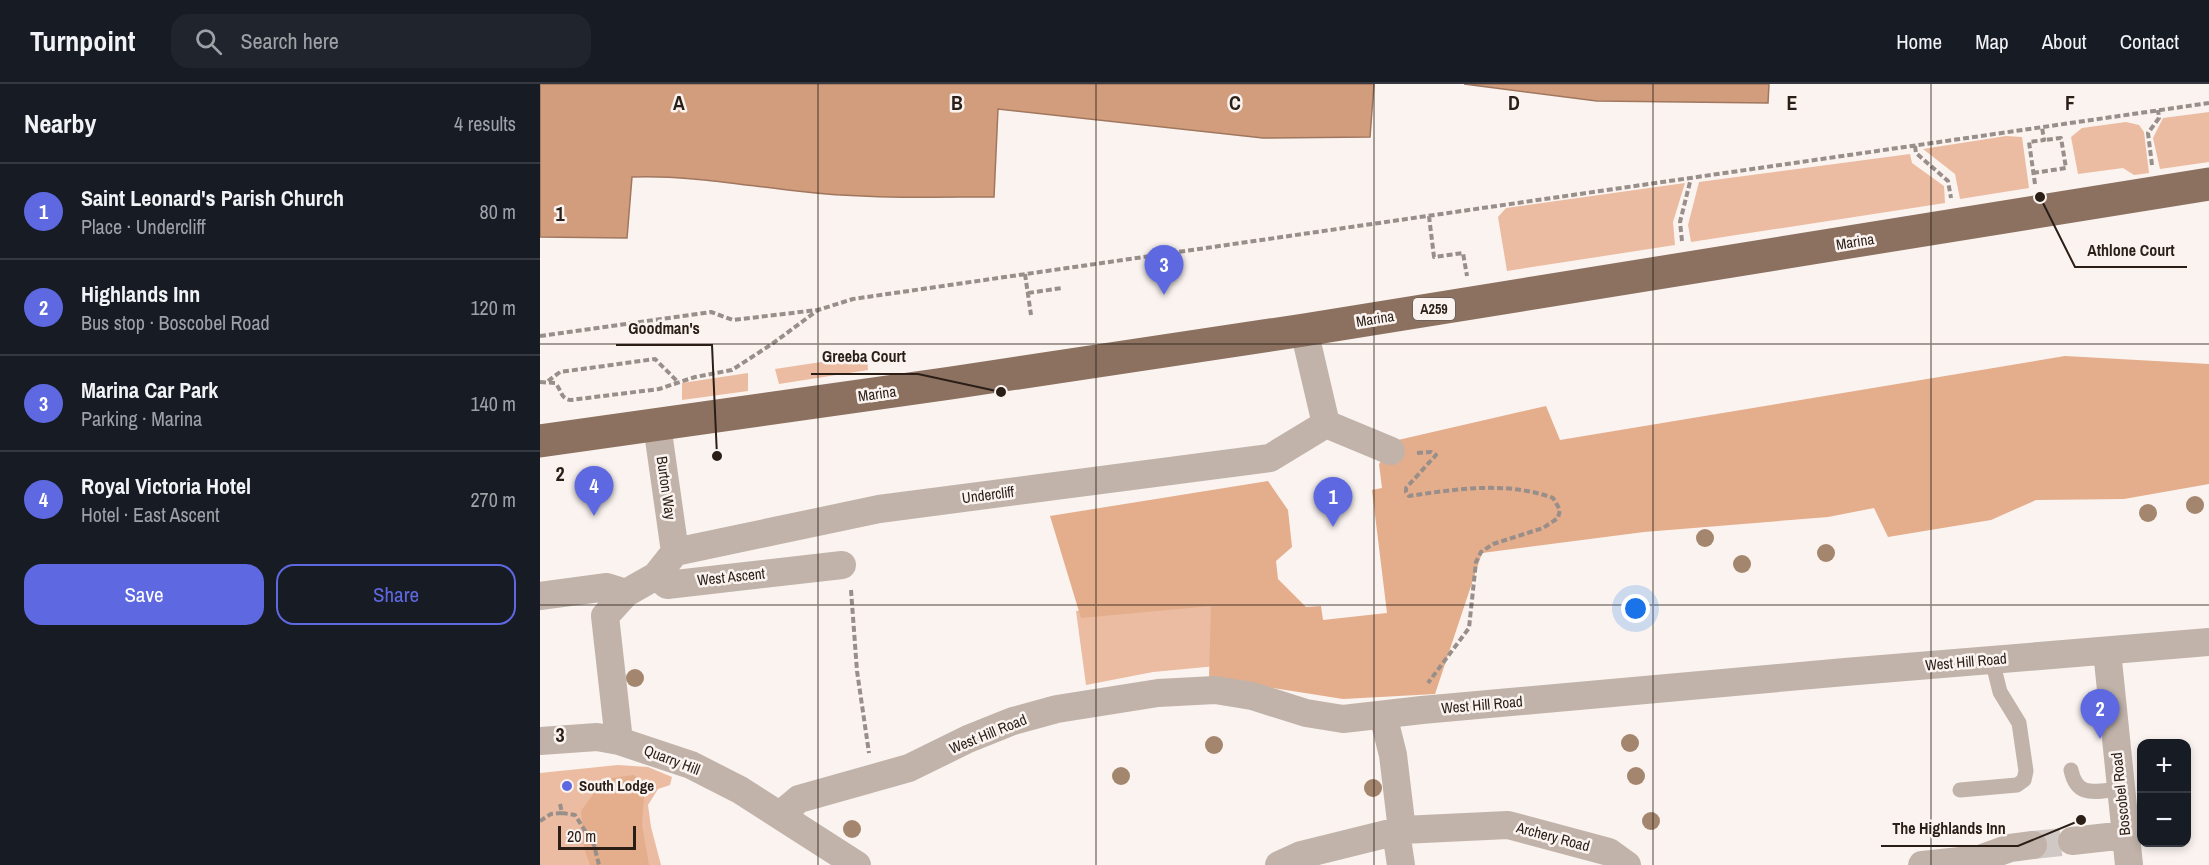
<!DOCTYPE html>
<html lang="en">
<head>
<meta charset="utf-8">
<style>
	:root { --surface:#171b24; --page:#20242c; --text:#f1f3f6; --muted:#9ea1a6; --line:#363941; --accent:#5e69e1 }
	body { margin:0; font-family:"Archivo Narrow",sans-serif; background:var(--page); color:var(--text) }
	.controls { position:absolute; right:18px; bottom:18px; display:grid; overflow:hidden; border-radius:12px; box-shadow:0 3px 9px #0003 }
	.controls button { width:54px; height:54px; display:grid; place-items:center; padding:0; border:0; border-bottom:2px solid var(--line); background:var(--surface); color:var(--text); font:30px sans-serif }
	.scale { position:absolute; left:18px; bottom:15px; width:78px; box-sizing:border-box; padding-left:6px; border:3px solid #2a1e17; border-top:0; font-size:16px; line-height:21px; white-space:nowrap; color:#2a1e17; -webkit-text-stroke:4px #faf3ef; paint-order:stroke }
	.you { position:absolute; left:1096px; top:525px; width:21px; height:21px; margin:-15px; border:4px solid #fff; border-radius:50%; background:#1a73e8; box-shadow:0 0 0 9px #1a73e833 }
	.badge { display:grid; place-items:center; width:39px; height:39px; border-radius:50%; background:var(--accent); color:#fff; font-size:20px; font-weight:700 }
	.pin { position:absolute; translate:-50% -50px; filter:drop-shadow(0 2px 3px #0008) }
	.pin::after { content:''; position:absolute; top:32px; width:21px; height:18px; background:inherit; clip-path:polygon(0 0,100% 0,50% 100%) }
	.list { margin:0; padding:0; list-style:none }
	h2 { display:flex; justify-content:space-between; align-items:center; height:78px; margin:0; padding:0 24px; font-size:26px }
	h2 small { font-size:20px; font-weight:400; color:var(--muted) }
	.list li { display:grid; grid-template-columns:39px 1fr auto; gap:18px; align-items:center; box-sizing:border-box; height:96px; padding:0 24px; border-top:2px solid var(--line) }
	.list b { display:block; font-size:22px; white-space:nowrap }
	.list p { margin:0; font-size:20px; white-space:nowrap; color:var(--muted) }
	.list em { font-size:20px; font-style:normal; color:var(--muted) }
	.actions { display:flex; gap:12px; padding:18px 24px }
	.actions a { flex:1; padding:14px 0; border:2px solid var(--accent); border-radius:18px; text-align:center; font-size:21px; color:var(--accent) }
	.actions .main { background:var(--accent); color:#fff }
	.icon { flex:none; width:33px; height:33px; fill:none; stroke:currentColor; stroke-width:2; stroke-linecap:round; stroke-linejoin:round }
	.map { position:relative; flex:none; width:1669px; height:781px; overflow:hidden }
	header { display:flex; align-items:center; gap:36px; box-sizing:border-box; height:84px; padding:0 30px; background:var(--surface); border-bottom:2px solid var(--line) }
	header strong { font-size:28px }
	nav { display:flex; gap:33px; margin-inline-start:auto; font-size:21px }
	.search { width:420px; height:54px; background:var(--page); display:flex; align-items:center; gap:15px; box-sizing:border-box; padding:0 21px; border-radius:18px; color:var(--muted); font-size:22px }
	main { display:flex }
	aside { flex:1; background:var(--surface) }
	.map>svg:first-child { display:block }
	.green { fill:#ebbca1 }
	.forest { fill:#e4ad8c }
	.water { fill:#d29d7d; stroke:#a0775e; stroke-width:1.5 }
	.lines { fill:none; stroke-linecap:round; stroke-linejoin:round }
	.minor-tunnel { stroke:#d0c8c4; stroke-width:28; stroke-dasharray:28 14; stroke-linecap:butt }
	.path { stroke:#998f8a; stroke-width:4; stroke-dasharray:6 3; stroke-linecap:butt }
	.service { stroke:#c1b3aa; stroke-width:15 }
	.minor { stroke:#c1b3aa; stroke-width:28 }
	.trunk { stroke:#8c7161; stroke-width:33 }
	.tree { fill:#a4866e }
	.grid { fill:none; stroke:#2a1e17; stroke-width:1.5; stroke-opacity:0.55 }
	.poi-dot { fill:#5e69e1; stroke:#faf3ef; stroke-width:2 }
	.labels { text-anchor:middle; stroke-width:5; stroke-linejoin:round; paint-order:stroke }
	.shield { fill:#faf3ef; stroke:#685e58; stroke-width:1.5 }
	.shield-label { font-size:14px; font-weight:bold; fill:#2a1e17 }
	.street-label { font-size:15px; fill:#2a1e17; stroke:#faf3ef }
	.poi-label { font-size:15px; font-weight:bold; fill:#2a1e17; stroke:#faf3ef; text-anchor:start }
	.grid-label { font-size:20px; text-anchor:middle; font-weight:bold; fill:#2a1e17; stroke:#faf3ef; stroke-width:5; stroke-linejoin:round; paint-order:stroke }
	.leader { fill:none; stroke:#2a1e17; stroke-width:2 }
	.callout-dot { fill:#2a1e17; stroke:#faf3ef; stroke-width:2 }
	.callout-label { font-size:16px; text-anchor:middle; font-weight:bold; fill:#2a1e17; stroke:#faf3ef; stroke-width:5; stroke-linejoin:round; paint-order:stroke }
</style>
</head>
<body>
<header>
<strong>Turnpoint</strong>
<div class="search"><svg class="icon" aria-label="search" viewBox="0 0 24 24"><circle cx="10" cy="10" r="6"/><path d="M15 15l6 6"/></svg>Search here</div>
<nav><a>Home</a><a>Map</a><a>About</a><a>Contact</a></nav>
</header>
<main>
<aside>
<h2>Nearby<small>4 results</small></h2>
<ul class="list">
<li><span class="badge">1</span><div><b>Saint Leonard's Parish Church</b><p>Place · Undercliff</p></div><em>80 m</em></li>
<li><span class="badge">2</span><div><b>Highlands Inn</b><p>Bus stop · Boscobel Road</p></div><em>120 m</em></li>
<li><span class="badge">3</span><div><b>Marina Car Park</b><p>Parking · Marina</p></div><em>140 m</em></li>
<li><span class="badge">4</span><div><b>Royal Victoria Hotel</b><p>Hotel · East Ascent</p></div><em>270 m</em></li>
</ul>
<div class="actions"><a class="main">Save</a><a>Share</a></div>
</aside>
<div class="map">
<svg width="1669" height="781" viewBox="0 0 1669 781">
	<rect width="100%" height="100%" fill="#faf3ef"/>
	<!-- green -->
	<path class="green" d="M1669 28V78L1620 85 1613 54 1623 34Z
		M1586 38 1599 41 1604 48 1609 89 1594 91 1583 84 1538 90 1531 53 1542 44Z
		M1466 52 1482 53 1489 104 1420 115 1415 90 1383 65Z
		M1370 70 1372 79 1404 102 1405 119 1151 158 1148 141 1159 98Z
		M1145 99 1133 138 1135 161 967 187 958 133 966 124Z
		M327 271 328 286 239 300 235 285Z
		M208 289V307L142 316V299Z
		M653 516 673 518 687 581 613 588 546 601 536 527Z
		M78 681 108 683 132 693 130 701 118 705 108 721 111 743 121 781H0V689Z"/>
	<!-- forest -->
	<path class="forest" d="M1525 272 1669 280V400L1584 415 1496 416 1451 436 1348 453 1334 424 1288 433 1104 448 942 469 895 610 803 615 669 594 671 522 541 534 510 432 728 397 748 426 752 463 736 477 738 495 766 523 781 522 783 536 847 529 832 406 842 404 839 380 858 356 1006 322 1020 356Z
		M94 691 105 700 102 741 109 781H50L44 764 41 727 64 695Z"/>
	<!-- water -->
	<path class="water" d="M0 0H834L830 53 723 54 458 25 454 113C388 113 322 115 257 107 201 101 148 91 92 93L87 154 0 153Z
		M924 0H1229L1228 19 1057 17Z"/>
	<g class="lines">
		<!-- minor-tunnel -->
		<path class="minor-tunnel" d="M1493 761 1532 757"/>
		<!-- path -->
		<path class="path" d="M1375 62 1376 69 1408 97 1411 114
			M1612 81 1608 49 1619 34 1618 26
			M1493 89 1526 84 1521 54 1504 56
			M1495 100 1489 58 1504 56 1502 43
			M889 132 894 173 923 169 927 192
			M1142 157 1140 138 1151 94
			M485 190 491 231
			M488 209 522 204
			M0 252 171 228 193 236 277 226
			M8 297 20 288 115 275 138 298
			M0 298 15 299C22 306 20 315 31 316L119 305 155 293 192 286 232 260 278 226 313 215 1669 19
			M877 369 891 368 896 371 866 404V408L869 412C916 405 968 397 1013 414L1020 426 1018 434 1003 444 953 460 941 468 936 478 929 544 888 599
			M311 506 317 587 329 669
			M20 720 22 729 35 731 54 761 59 781
			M0 737 11 730 22 729"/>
		<!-- service -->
		<path class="service" d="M1531 686C1537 715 1556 707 1580 705
			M1420 706 1477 701 1484 696 1486 687 1479 639 1460 608 1452 576"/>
		<!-- minor -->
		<path class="minor" d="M764 246 786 340 851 367
			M117 341 135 468
			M116 492 135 468 339 425 730 374 786 340
			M0 512 67 503 86 509
			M1567 567 1589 781
			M843 631 853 671 862 746
			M0 657 57 653 79 657 151 681 200 706 317 781
			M79 657 65 532 86 509 116 492 127 501 302 481
			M240 731 259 715 369 684 428 655 473 637 517 625 618 609 675 606 712 612 766 629 803 635 882 626 1305 588 1669 558
			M856 748 861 781
			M1532 757 1586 751
			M739 781 761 771 862 746 968 741 1069 768 1087 781
			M1382 781 1440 775 1470 764 1493 761"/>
		<!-- trunk -->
		<path class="trunk" d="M0 357 411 299 764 246 1669 100"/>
	</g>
	<!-- trees -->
	<g class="tree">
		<circle cx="1655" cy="421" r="9"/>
		<circle cx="1608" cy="429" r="9"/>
		<circle cx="1165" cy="454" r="9"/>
		<circle cx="1286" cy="469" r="9"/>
		<circle cx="1202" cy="480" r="9"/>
		<circle cx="95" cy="594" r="9"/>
		<circle cx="1090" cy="659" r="9"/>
		<circle cx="674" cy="661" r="9"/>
		<circle cx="581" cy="692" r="9"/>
		<circle cx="1096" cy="692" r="9"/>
		<circle cx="833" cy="704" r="9"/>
		<circle cx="1111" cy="737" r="9"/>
		<circle cx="312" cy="745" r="9"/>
	</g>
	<!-- grid -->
	<path class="grid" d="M278 0V781M556 0V781M834 0V781M1113 0V781M1391 0V781M0 260H1669M0 521H1669"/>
	<!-- markers -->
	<circle class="poi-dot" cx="27" cy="702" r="6"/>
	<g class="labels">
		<!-- shield labels -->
		<rect class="shield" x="873" y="214" width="42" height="22" rx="4.5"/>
		<g class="shield-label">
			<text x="894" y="230">A259</text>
		</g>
		<!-- street labels -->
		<g class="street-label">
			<text transform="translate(1315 158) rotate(-9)" y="5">Marina</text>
			<text transform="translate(835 235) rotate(-9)" y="5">Marina</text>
			<text transform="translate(337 310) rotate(-8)" y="5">Marina</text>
			<text transform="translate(126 404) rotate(82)" y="5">Burton Way</text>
			<text transform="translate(448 411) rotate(-7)" y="5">Undercliff</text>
			<text transform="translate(191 493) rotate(-6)" y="5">West Ascent</text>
			<text transform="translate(1426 578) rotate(-5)" y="5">West Hill Road</text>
			<text transform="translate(942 621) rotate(-5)" y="5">West Hill Road</text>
			<text transform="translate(448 650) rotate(-22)" y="5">West Hill Road</text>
			<text transform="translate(132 676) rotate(21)" y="5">Quarry Hill</text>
			<text transform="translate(1581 710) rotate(-96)" y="5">Boscobel Road</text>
			<text transform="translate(1013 753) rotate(15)" y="5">Archery Road</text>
		</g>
		<!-- poi labels -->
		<g class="poi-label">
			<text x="39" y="707">South Lodge</text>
		</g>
	</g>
	<g class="grid-label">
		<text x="139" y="26">A</text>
		<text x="417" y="26">B</text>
		<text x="695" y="26">C</text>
		<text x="974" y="26">D</text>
		<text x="1252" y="26">E</text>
		<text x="1530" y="26">F</text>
		<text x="20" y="137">1</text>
		<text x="20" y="397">2</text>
		<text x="20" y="658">3</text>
	</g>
	<!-- callouts -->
	<path class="leader" d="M1500 113L1535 183H1647M177 372L172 261H76M461 308L378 290H271M1541 736L1478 762H1341"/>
	<g class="callout-dot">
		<circle cx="1500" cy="113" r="6"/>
		<circle cx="177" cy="372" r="6"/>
		<circle cx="461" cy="308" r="6"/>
		<circle cx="1541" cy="736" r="6"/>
	</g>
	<g class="callout-label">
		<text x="1591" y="172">Athlone Court</text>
		<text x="124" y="250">Goodman's</text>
		<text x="324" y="278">Greeba Court</text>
		<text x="1409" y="750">The Highlands Inn</text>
	</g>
</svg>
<div class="controls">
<button>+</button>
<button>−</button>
</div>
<div class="scale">20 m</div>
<div class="you"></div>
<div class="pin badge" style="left:793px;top:443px">1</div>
<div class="pin badge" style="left:1560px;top:655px">2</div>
<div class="pin badge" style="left:624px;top:211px">3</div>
<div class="pin badge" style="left:54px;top:432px">4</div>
</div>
</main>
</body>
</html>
